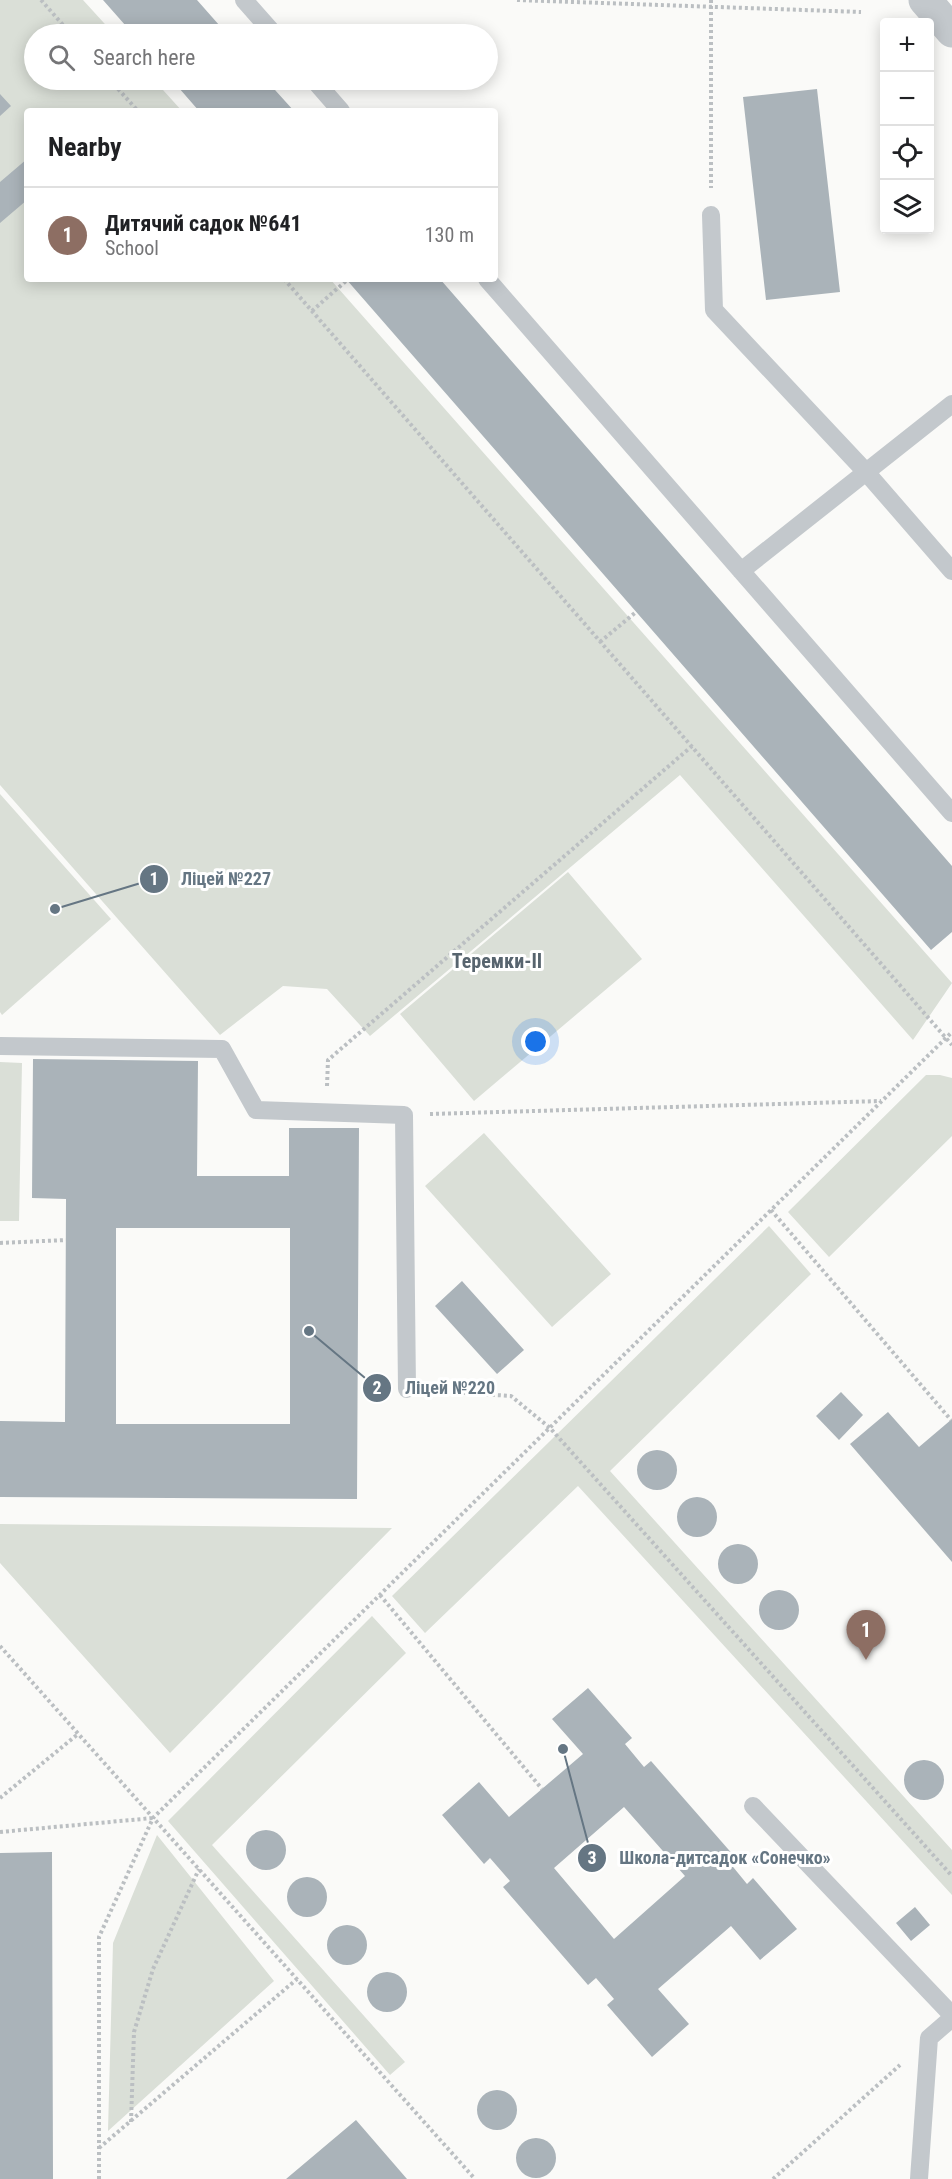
<!DOCTYPE html>
<html lang="en">
<head>
<meta charset="utf-8">
<style>
	:root { --surface:#fff; --page:#f6f6f6; --text:#202124; --muted:#757577; --line:#e0e0e0; --accent:#111827 }
	body { margin:0; font-family:"Roboto Condensed",sans-serif; background:var(--page); color:var(--text) }
	.controls { position:absolute; right:18px; top:18px; display:grid; overflow:hidden; border-radius:6px; box-shadow:0 3px 15px #0003 }
	.controls button { width:54px; height:54px; display:grid; place-items:center; padding:0; border:0; border-bottom:2px solid var(--line); background:var(--surface); color:var(--text); font:30px sans-serif }
	.you { position:absolute; left:536px; top:1042px; width:21px; height:21px; margin:-15px; border:4px solid #fff; border-radius:50%; background:#1a73e8; box-shadow:0 0 0 9px #1a73e833 }
	.badge { display:grid; place-items:center; width:39px; height:39px; border-radius:50%; background:var(--accent); color:#fff; font-size:20px; font-weight:700 }
	.pin { position:absolute; translate:-50% -50px; filter:drop-shadow(0 2px 3px #0008) }
	.pin::after { content:''; position:absolute; top:32px; width:21px; height:18px; background:inherit; clip-path:polygon(0 0,100% 0,50% 100%) }
	.list { margin:0; padding:0; list-style:none }
	h2 { display:flex; justify-content:space-between; align-items:center; height:78px; margin:0; padding:0 24px; font-size:26px }
	h2 small { font-size:20px; font-weight:400; color:var(--muted) }
	.list li { display:grid; grid-template-columns:39px 1fr auto; gap:18px; align-items:center; box-sizing:border-box; height:96px; padding:0 24px; border-top:2px solid var(--line) }
	.list b { display:block; font-size:22px; white-space:nowrap }
	.list p { margin:0; font-size:20px; white-space:nowrap; color:var(--muted) }
	.list em { font-size:20px; font-style:normal; color:var(--muted) }
	.icon { flex:none; width:33px; height:33px; fill:none; stroke:currentColor; stroke-width:2; stroke-linecap:round; stroke-linejoin:round }
	.map { position:relative; flex:none; width:952px; height:2179px; overflow:hidden }
	.search { position:absolute; background:var(--surface); box-shadow:0 3px 15px #0003; left:24px; top:24px; width:474px; height:66px; display:flex; align-items:center; gap:15px; box-sizing:border-box; padding:0 21px; border-radius:33px; color:var(--muted); font-size:22px }
	.panel { position:absolute; background:var(--surface); box-shadow:0 3px 15px #0003; left:24px; top:108px; width:474px; height:174px; border-radius:6px }
	.map>svg:first-child { display:block }
	.green { fill:#dadfd7 }
	.building { fill:#aab3b9; fill-rule:evenodd }
	.lines { fill:none; stroke-linecap:round; stroke-linejoin:round }
	.path { stroke:#bbbfc2; stroke-width:4; stroke-dasharray:3 3; stroke-linecap:butt }
	.service { stroke:#c3c8cc; stroke-width:18 }
	.tertiary { stroke:#c3c8cc; stroke-width:33 }
	.labels { text-anchor:middle; stroke-width:6; stroke-linejoin:round; paint-order:stroke }
	.quarter-label { font-size:20px; font-weight:bold; fill:#57646e; stroke:#fff }
	.leader { fill:none; stroke:#657683; stroke-width:2 }
	.callout-dot { fill:#657683; stroke:#fff; stroke-width:2 }
	.mark-label { font-size:18px; text-anchor:middle; font-weight:bold; fill:#fff }
	.callout-label { font-size:18px; text-anchor:middle; font-weight:bold; fill:#657683; stroke:#fff; stroke-width:6; stroke-linejoin:round; paint-order:stroke }
</style>
</head>
<body>
<div class="map">
<svg width="952" height="2179" viewBox="0 0 952 2179">
	<rect width="100%" height="100%" fill="#fafaf8"/>
	<!-- green -->
	<path class="green" d="M0 0H83L114 34H34V80H154L182 111H27V279H330L952 983 913 1040 680 775 370 1036 327 989 283 986 220 1035 0 785Z
		M0 794 111 919 2 1015 0 1012Z
		M568 872 642 959 474 1101 400 1014Z
		M0 1062 22 1063 19 1221H0Z
		M926 1075H940L952 1078V1136L829 1257 788 1212Z
		M484 1133 611 1274 552 1327 425 1186Z
		M769 1226 811 1274 610 1471 952 1850V1895L578 1486 425 1633 392 1596Z
		M0 1524 392 1528 170 1753 0 1563Z
		M372 1616 406 1653 212 1845 405 2062 390 2075 168 1821Z
		M157 1835 274 1981 108 2131 113 1943Z"/>
	<!-- building -->
	<path class="building" d="M103 0H197L227 34H133Z
		M172 80H266L294 111H199Z
		M817 89 840 292 766 300 743 97Z
		M0 94 11 106 0 116Z
		M27 159V200L0 223V182Z
		M346 279H440L952 866V932L931 950Z
		M33 1059 198 1061 197 1176H289V1128H359L357 1499 0 1497V1421L65 1422 66 1199 32 1198ZM116 1228H290V1424H116Z
		M462 1281 524 1350 497 1374 435 1306Z
		M841 1392 863 1415 839 1440 816 1416Z
		M888 1412 919 1447 952 1419V1562L850 1444Z
		M637 1470a20 20 0 1 1 40 0a20 20 0 1 1-40 0Z
		M677 1517a20 20 0 1 1 40 0a20 20 0 1 1-40 0Z
		M718 1564a20 20 0 1 1 40 0a20 20 0 1 1-40 0Z
		M759 1610a20 20 0 1 1 40 0a20 20 0 1 1-40 0Z
		M588 1688 632 1738 625 1744 644 1767 651 1761 735 1857 729 1862 747 1884 753 1878 797 1929 760 1960 731 1926 658 1989 689 2024 652 2057 607 2005 614 1999 596 1978 588 1985 503 1887 510 1881 490 1858 484 1864 442 1815 479 1782 509 1817 583 1754 552 1719ZM624 1807 685 1876 614 1939 554 1868Z
		M904 1780a20 20 0 1 1 40 0a20 20 0 1 1-40 0Z
		M246 1850a20 20 0 1 1 40 0a20 20 0 1 1-40 0Z
		M52 1852 53 2179H0V1853Z
		M287 1897a20 20 0 1 1 40 0a20 20 0 1 1-40 0Z
		M915 1907 930 1925 911 1941 896 1923Z
		M327 1945a20 20 0 1 1 40 0a20 20 0 1 1-40 0Z
		M367 1992a20 20 0 1 1 40 0a20 20 0 1 1-40 0Z
		M477 2110a20 20 0 1 1 40 0a20 20 0 1 1-40 0Z
		M356 2120 407 2179H286Z
		M516 2158a20 20 0 1 1 40 0a20 20 0 1 1-40 0Z"/>
	<g class="lines">
		<!-- path -->
		<path class="path" d="M41 0 71 34
			M517 0 861 12
			M711 0V188
			M110 80 138 111
			M284 279 952 1045
			M312 311 347 280
			M600 642 636 612
			M327 1086 328 1060 692 746
			M430 1114 881 1101
			M771 1210 951 1420
			M0 1243 66 1240
			M432 1391 511 1396 550 1428 952 1876
			M380 1595 542 1789
			M0 1646 475 2179
			M0 1798 78 1734
			M0 1832 153 1818
			M131 2122 134 2032 153 1969 199 1869
			M99 2148 297 1979
			M99 2179V1937L153 1818 952 1032
			M773 2179 900 2065"/>
		<!-- service -->
		<path class="service" d="M244 0 274 34
			M314 80 341 111
			M711 215 714 310 866 472 952 571
			M487 279 952 813
			M741 571 952 404
			M0 1046 222 1049 256 1110 404 1115 407 1389
			M753 1806 952 2015
			M919 2179 929 2038 952 2018"/>
		<!-- tertiary -->
		<path class="tertiary" d="M925 0 952 31"/>
	</g>
	<g class="labels">
		<!-- quarter labels -->
		<g class="quarter-label">
			<text x="497" y="968">Теремки-ІІ</text>
		</g>
	</g>
	<!-- callouts -->
	<path class="leader" d="M55 909L154 879M309 1331L377 1388M563 1749L592 1858"/>
	<g class="callout-dot">
		<circle cx="55" cy="909" r="6"/>
		<circle cx="309" cy="1331" r="6"/>
		<circle cx="563" cy="1749" r="6"/>
		<circle cx="154" cy="879" r="15"/>
		<circle cx="377" cy="1388" r="15"/>
		<circle cx="592" cy="1858" r="15"/>
	</g>
	<g class="mark-label">
		<text x="154" y="885">1</text>
		<text x="377" y="1394">2</text>
		<text x="592" y="1864">3</text>
	</g>
	<g class="callout-label">
		<text x="226" y="885">Ліцей №227</text>
		<text x="450" y="1394">Ліцей №220</text>
		<text x="725" y="1864">Школа-дитсадок «Сонечко»</text>
	</g>
</svg>
<div class="controls">
<button>+</button>
<button>−</button>
<button><svg class="icon" aria-label="locate" viewBox="0 0 24 24"><circle cx="12" cy="12" r="6"/><path d="M12 2v4M12 18v4M2 12h4M18 12h4"/></svg></button>
<button><svg class="icon" aria-label="layers" viewBox="0 0 24 24"><path d="M12 4l9 5-9 5-9-5zM3 14l9 5 9-5"/></svg></button>
</div>
<div class="you"></div>
<div class="pin badge" style="left:866px;top:1660px;background:#8d6e63">1</div>
<div class="search"><svg class="icon" aria-label="search" viewBox="0 0 24 24"><circle cx="10" cy="10" r="6"/><path d="M15 15l6 6"/></svg>Search here</div>
<section class="panel">
<h2>Nearby<small></small></h2>
<ul class="list">
<li><span class="badge" style="background:#8d6e63">1</span><div><b>Дитячий садок №641</b><p>School</p></div><em>130 m</em></li>
</ul>
</section>
</div>
</body>
</html>
